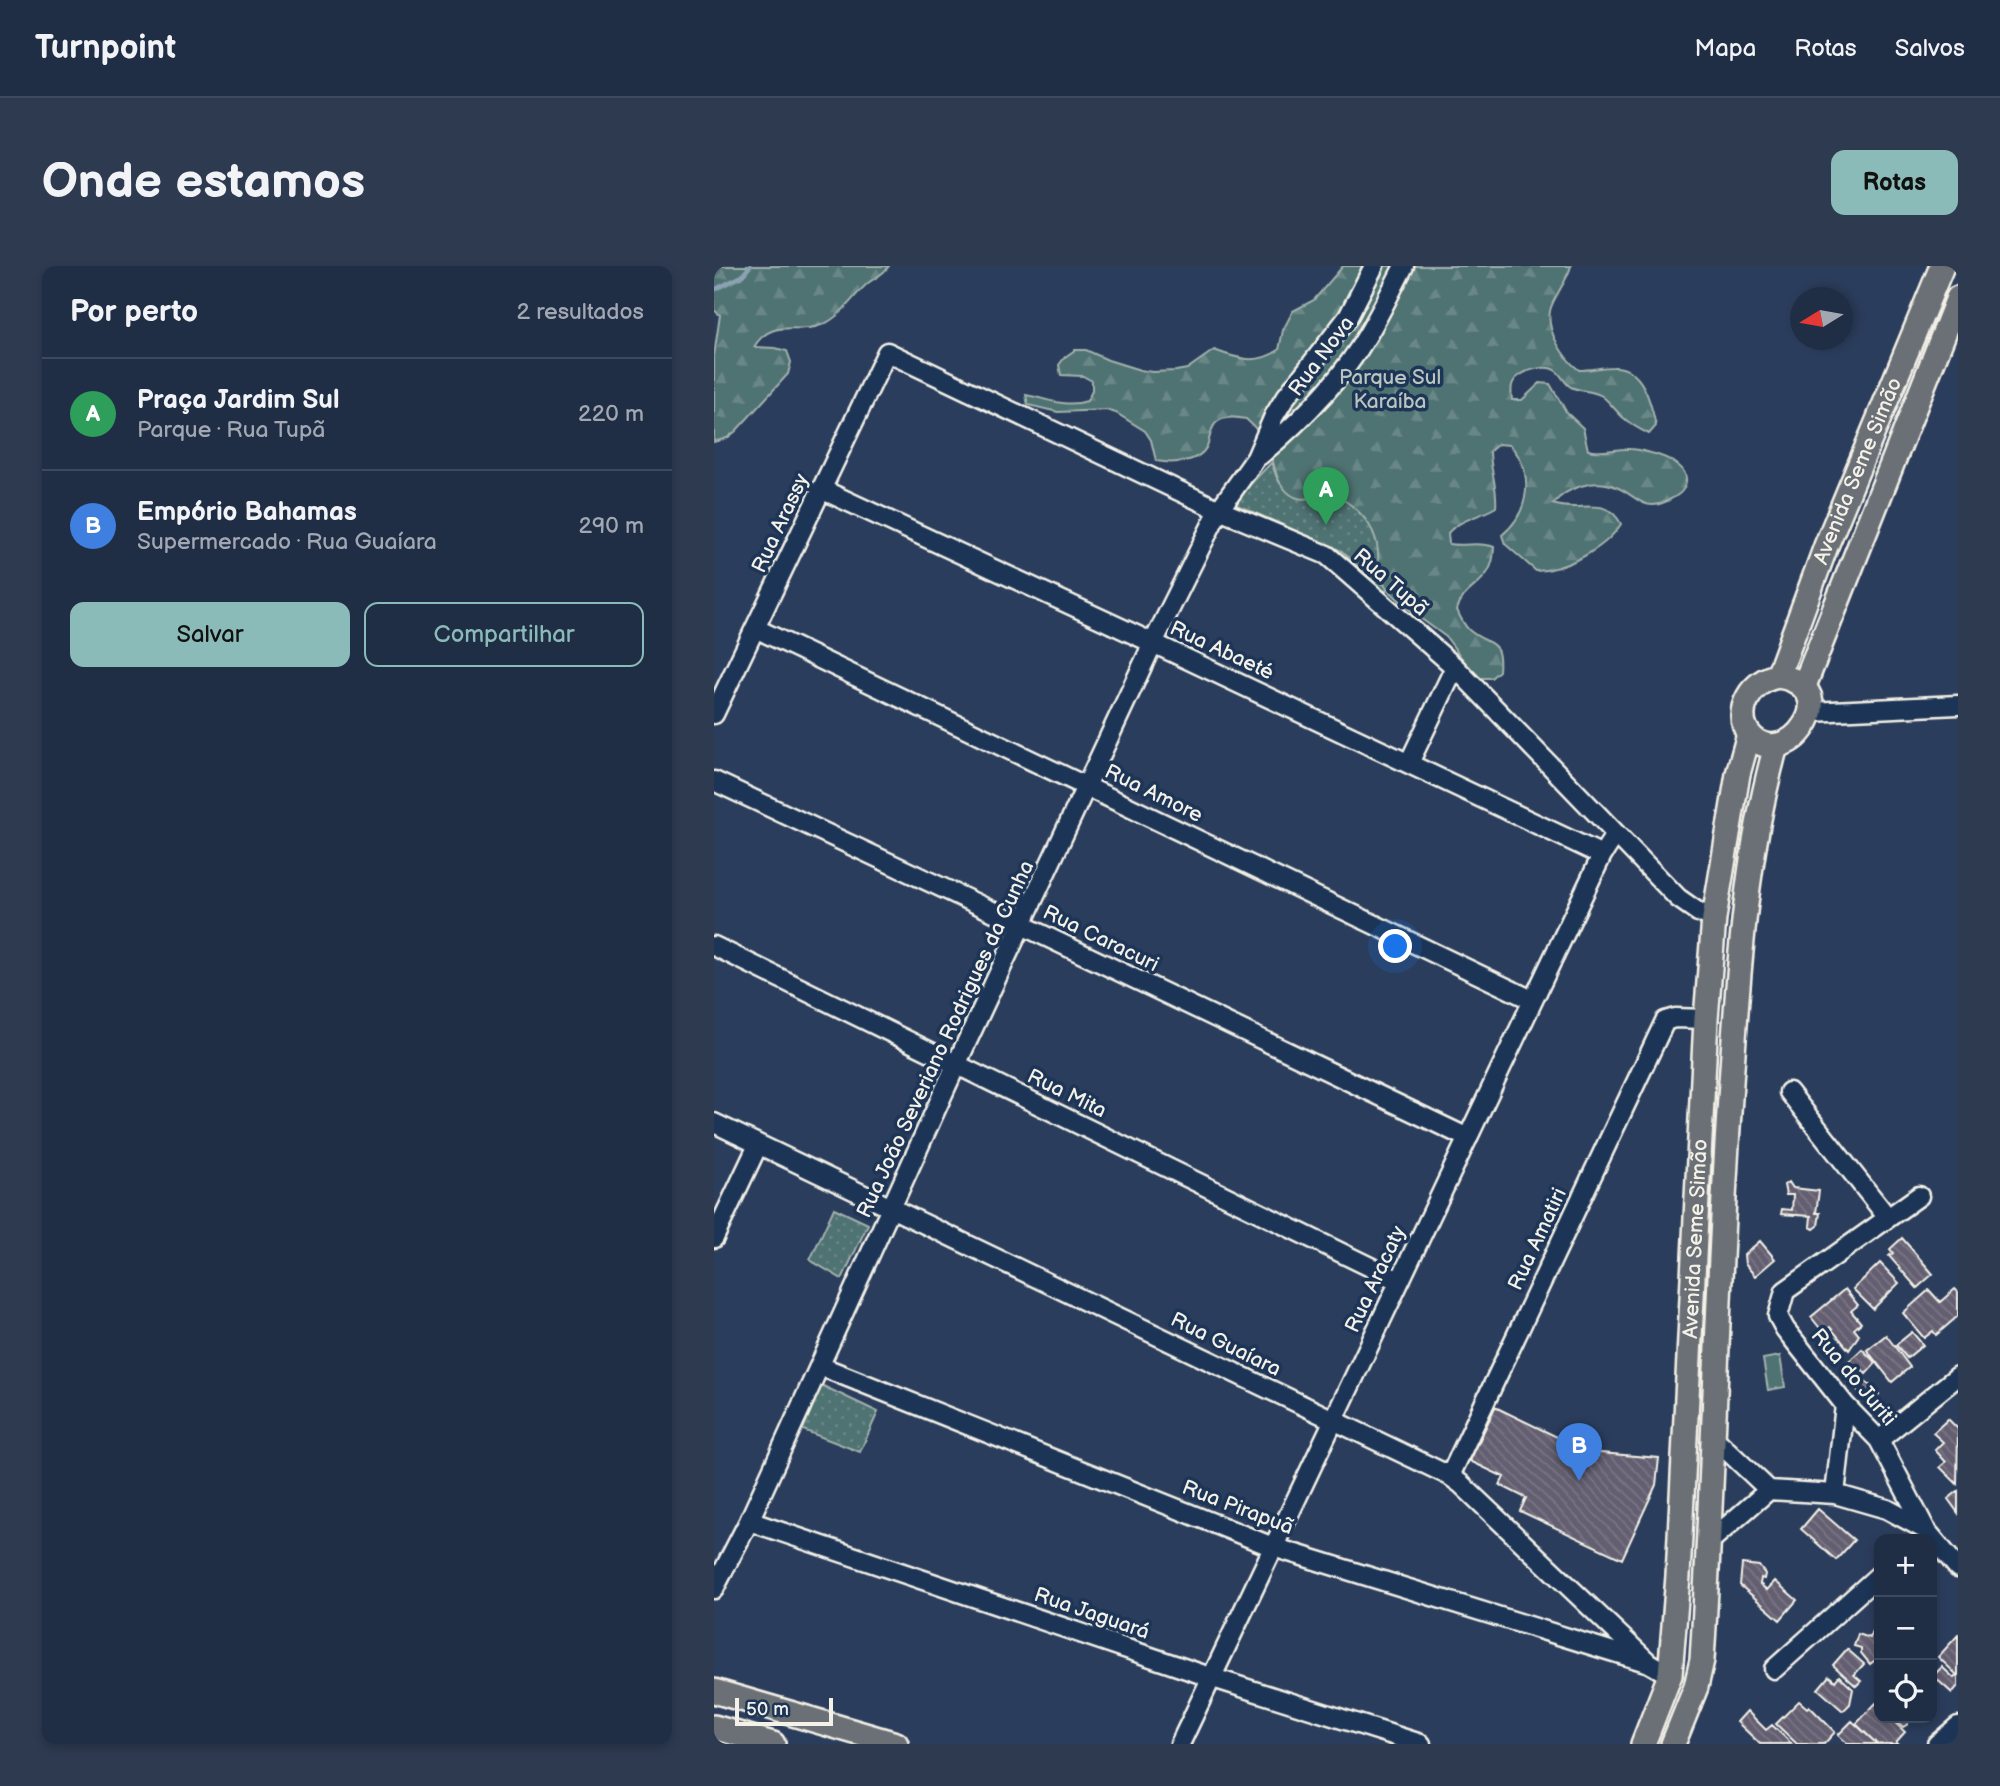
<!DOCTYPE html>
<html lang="pt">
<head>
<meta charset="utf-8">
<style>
	:root { --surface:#202e45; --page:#2d3a50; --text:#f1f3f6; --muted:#a2a8b3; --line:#3d4a5e; --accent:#8bbbb9 }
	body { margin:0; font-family:"Balsamiq Sans",sans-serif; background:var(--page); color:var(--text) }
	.controls { position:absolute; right:21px; bottom:21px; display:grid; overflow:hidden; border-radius:14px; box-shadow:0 4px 10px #0003 }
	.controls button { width:63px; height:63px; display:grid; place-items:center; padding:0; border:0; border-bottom:2px solid var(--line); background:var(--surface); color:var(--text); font:35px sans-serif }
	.compass { position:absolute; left:1076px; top:21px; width:63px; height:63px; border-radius:50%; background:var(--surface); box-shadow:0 4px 10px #0003; rotate:259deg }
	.scale { position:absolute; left:21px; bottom:18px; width:98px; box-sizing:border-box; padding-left:7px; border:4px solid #f4f1e8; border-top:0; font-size:19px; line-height:24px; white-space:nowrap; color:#f4f1e8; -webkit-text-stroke:5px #1d3557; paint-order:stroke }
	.you { position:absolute; left:682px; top:681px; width:24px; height:24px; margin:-18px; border:5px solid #fff; border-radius:50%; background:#1a73e8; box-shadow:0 0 0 10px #1a73e833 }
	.badge { display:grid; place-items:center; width:46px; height:46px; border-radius:50%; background:var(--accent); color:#fff; font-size:23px; font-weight:700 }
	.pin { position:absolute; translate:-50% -58px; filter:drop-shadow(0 2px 4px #0008) }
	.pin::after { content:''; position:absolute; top:37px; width:24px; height:21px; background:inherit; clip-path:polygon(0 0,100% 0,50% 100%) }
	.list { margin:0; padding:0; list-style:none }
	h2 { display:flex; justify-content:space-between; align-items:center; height:91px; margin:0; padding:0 28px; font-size:30px }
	h2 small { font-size:23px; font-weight:400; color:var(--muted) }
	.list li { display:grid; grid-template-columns:46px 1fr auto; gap:21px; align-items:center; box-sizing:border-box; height:112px; padding:0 28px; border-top:2px solid var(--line) }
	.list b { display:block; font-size:26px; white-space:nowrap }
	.list p { margin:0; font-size:23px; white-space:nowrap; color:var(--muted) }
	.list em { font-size:23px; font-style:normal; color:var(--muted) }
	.actions { display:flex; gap:14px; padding:21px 28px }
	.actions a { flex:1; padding:16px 0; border:2px solid var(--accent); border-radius:14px; text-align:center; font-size:24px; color:var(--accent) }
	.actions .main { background:var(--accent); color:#111 }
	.icon { flex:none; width:38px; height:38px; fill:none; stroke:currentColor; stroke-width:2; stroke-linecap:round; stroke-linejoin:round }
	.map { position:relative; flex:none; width:1244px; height:1478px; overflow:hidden; border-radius:14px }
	header { display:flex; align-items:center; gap:42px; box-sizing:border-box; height:98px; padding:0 35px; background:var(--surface); border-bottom:2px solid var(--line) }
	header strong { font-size:33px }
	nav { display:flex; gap:38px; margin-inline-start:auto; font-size:24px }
	.intro { display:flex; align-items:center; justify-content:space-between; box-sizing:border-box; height:168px; padding:0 42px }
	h1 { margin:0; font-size:49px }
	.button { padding:18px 32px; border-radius:14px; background:var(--accent); color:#111; font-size:24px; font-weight:700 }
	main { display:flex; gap:42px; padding:0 42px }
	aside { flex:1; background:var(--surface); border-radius:14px; box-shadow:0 4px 10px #0003 }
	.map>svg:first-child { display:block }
	.forest { fill:url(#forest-firs); stroke:#a2b2ad; stroke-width:2 }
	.park { fill:url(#park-dots); stroke:#a2b2ad; stroke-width:2 }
	.garden { fill:#4f7272; stroke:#a2b2ad; stroke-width:2 }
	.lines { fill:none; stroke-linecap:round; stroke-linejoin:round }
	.stream { stroke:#8aa2b1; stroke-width:4.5 }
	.building { fill:url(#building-back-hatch); stroke:#f4f1e8; stroke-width:2 }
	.minor-casing { stroke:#f4f1e8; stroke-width:23 }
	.major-casing { stroke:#f4f1e8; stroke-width:28 }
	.minor { stroke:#1d3557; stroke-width:18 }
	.major { stroke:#6a7074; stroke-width:23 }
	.labels { text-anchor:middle; stroke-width:7; stroke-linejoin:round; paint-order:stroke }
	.street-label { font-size:21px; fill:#f4f1e8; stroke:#1d3557 }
	.park-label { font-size:21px; fill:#bac5bf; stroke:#1d3557 }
</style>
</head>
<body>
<header>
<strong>Turnpoint</strong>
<nav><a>Mapa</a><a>Rotas</a><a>Salvos</a></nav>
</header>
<div class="intro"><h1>Onde estamos</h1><a class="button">Rotas</a></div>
<main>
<aside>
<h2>Por perto<small>2 resultados</small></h2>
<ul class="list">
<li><span class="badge" style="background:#2e9e5b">A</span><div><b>Praça Jardim Sul</b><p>Parque · Rua Tupã</p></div><em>220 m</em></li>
<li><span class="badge" style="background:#3f7fe0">B</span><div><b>Empório Bahamas</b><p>Supermercado · Rua Guaíara</p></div><em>290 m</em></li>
</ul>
<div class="actions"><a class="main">Salvar</a><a>Compartilhar</a></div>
</aside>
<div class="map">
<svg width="1244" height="1478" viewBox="0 0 1244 1478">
	<defs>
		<pattern id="forest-firs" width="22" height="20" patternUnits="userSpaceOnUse" patternTransform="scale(1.75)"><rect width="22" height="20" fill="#4f7272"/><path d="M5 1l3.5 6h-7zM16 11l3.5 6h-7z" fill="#698786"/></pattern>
		<pattern id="park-dots" width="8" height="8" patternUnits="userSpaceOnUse" patternTransform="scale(1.75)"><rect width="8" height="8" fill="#4f7272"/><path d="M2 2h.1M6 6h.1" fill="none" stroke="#698786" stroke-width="1.8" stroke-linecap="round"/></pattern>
		<pattern id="building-back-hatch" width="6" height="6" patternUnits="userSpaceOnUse" patternTransform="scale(1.75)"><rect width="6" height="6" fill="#635e71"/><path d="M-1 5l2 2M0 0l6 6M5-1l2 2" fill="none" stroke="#7a7685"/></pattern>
	</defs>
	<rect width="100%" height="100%" fill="#2b3d5c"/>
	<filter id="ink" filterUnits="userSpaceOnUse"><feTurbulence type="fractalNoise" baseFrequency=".0143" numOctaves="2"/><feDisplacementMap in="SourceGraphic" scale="14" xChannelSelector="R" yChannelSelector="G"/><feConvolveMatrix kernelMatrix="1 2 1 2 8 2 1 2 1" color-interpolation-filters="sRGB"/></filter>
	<g filter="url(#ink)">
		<!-- forest -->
		<path class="forest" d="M0 0H175C170 8 162 11 154 17 139 30 128 50 110 58 83 70 59 50 40 81L61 82 73 85 77 96 74 108 22 165 13 172 0 176V90L6 49 0 44Z
			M629 0H857C853 16 838 33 836 45 832 65 850 93 865 104 877 104 887 101 899 101 929 100 937 137 942 160L935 168C927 164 919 160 912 154 903 147 897 137 888 130 879 124 867 126 857 121 850 117 848 109 842 105 833 98 813 104 805 110 796 116 797 124 798 134H808L826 117 836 118 853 147 869 162 874 184C888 188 901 182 916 183 923 183 930 185 937 187 953 191 983 203 968 225 965 229 959 232 955 234 929 248 923 229 902 221 881 212 853 221 839 238 865 248 892 228 907 258 891 283 851 304 822 305L791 278 788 269C816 246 821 206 796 179L784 178 776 185C776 204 784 222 782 241 766 251 746 253 734 267L735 278C751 281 765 275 780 281 780 320 750 317 743 344 746 351 749 358 755 364 773 380 788 371 785 405L777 412H767L759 407 732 371 698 346 673 323 664 305 665 296 636 241C616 219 593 244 575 228 559 215 562 195 553 179 548 169 540 160 532 153 522 151 508 149 501 158 496 164 496 173 493 180 485 197 459 198 442 195L437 174 431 165 402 147 392 144 344 146 314 139 312 129C334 133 351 142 373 135L378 125V115L369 110 347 109 345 99 351 91 361 84H372L394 94 426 104 438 106 462 105 473 103 500 84C524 93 543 99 565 84L569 64 579 45 600 34Z"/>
		<!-- park -->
		<path class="park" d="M558 196C560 206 563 214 569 221 588 247 609 220 630 234 649 247 663 264 664 287 665 303 664 311 673 323L670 327 628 285 523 239 524 231Z
			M120 942 154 958 128 1013 96 994Z
			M107 1119 164 1146 146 1186 89 1164Z"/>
		<!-- garden -->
		<path class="garden" d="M1066 1090 1071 1121 1054 1124 1049 1093Z"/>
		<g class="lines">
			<!-- stream -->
			<path class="stream" d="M0 24 28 10 36 0"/>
		</g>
		<!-- building -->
		<path class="building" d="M1075 916 1079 922 1105 925 1102 947H1106L1104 960 1100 963 1096 961 1097 950 1067 948 1068 943 1078 944 1079 929H1072L1070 919Z
			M1188 972 1219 1008 1203 1022 1175 990 1179 987 1176 983Z
			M1046 975 1061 993 1041 1010 1031 998 1030 989Z
			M1166 997 1185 1017 1159 1043 1139 1023Z
			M1131 1023 1144 1039 1137 1045 1147 1057 1140 1063 1145 1069 1135 1084 1116 1061 1109 1066 1097 1051Z
			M1241 1023 1244 1026V1050L1222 1069 1219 1065 1210 1072 1189 1047 1215 1024 1226 1036Z
			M1198 1066 1209 1079 1193 1092 1182 1079Z
			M1172 1069 1196 1101 1178 1116 1153 1084Z
			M1148 1083 1162 1097 1152 1108 1146 1101 1142 1106 1165 1128 1157 1137 1132 1113 1137 1108 1129 1101Z
			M781 1141 874 1186 945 1192 942 1219 908 1293 806 1245 812 1232 786 1219 790 1211 756 1195Z
			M1234 1153 1244 1163 1243 1218 1226 1201 1232 1196 1221 1184 1229 1176 1219 1167Z
			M1244 1225V1247L1234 1233Z
			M1104 1243 1140 1274 1122 1294 1087 1263Z
			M1028 1298 1045 1300 1051 1308 1050 1313 1047 1312 1046 1318 1053 1324 1061 1315 1083 1334 1066 1354 1026 1319Z
			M1161 1358 1165 1364V1396L1160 1395 1156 1398 1147 1387V1382L1140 1380 1144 1368 1156 1372Z
			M1244 1369V1420L1238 1427 1219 1410 1228 1401 1240 1412 1243 1409 1224 1391Z
			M1133 1383 1150 1398 1140 1409 1147 1415 1142 1420 1119 1399Z
			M1115 1410 1121 1415 1125 1410 1139 1423 1136 1438 1129 1445 1104 1423Z
			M1085 1435 1093 1442 1095 1440 1121 1466 1110 1478H1083L1062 1458Z
			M1162 1437 1165 1441V1452H1176L1191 1466 1182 1476 1184 1478H1163L1142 1458Z
			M1033 1445 1052 1464 1058 1459 1078 1478H1046L1023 1456Z
			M1179 1452H1199V1453H1193L1194 1458 1189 1461Z
			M1138 1455 1163 1478H1134L1124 1469Z"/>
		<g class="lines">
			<defs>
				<path id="minor" d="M545 190C587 155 627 115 654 68 667 46 678 23 690 0
					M107 223 439 377 888 589
					M41 362 818 734
					M1097 446 1244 439
					M0 448 173 86 505 244 613 289 741 401 964 632 984 646 1000 652
					M695 497 741 401
					M0 515 308 659 754 872
					M0 680 685 1015
					M1075 826 1174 952
					M0 857 736 1210 747 1218 935 1397 956 1409
					M1205 930 1071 1025 1064 1050 1071 1063 1131 1139 1165 1174 1212 1264
					M0 972 44 879
					M106 1100 559 1281 932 1396
					M999 1171 1055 1224 1121 1228 1173 1243 1212 1264 1244 1302
					M1165 1174 1244 1110
					M736 1210 951 755 961 752 992 753
					M1121 1228 1131 1139
					M35 1255 496 1411 707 1478
					M995 1276 1055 1224
					M0 1323 35 1255 242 799 439 377 505 244 542 192 560 150 571 132 634 51 660 0
					M1060 1403 1165 1309
					M466 1478 888 589 901 569
					M1223 1478 1244 1460"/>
				<g id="major">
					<path id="s1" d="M1064 410 1112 280 1228 0"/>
					<path d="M1064 410C1092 414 1107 435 1090 460 1078 479 1052 489 1035 468 1018 444 1040 413 1064 410Z"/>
					<path d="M1090 420 1244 32"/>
					<path d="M0 1425 182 1478"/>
					<path d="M0 1461 59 1478"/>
					<path id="s2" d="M929 1478 956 1409 964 1310 992 753 1000 652 1024 508 1035 468"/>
					<path d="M959 1478 982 1421 988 1394C1000 1207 1003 1019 1016 832 1024 714 1030 595 1062 480"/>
				</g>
			</defs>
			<!-- minor casing -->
			<use href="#minor" class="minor-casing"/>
			<!-- major casing -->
			<use href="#major" class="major-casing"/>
			<!-- minor -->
			<use href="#minor" class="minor"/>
			<!-- major -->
			<use href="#major" class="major"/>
		</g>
	</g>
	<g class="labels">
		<!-- street labels -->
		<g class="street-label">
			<text transform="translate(607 90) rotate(-53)" y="7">Rua Nova</text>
			<text dy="7" stroke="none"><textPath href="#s1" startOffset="220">Avenida Seme Simão</textPath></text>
			<text transform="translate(66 257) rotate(-65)" y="7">Rua Arassy</text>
			<text transform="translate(677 316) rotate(41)" y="7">Rua Tupã</text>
			<text transform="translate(508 384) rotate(25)" y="7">Rua Abaeté</text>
			<text transform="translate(440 527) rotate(26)" y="7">Rua Amore</text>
			<text transform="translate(387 672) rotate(26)" y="7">Rua Caracuri</text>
			<text transform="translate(231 773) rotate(-65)" y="7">Rua João Severiano Rodrigues da Cunha</text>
			<text transform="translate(353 827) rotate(26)" y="7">Rua Mita</text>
			<text transform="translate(823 973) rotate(-65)" y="7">Rua Amatiri</text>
			<text dy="7" stroke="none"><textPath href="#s2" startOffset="511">Avenida Seme Simão</textPath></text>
			<text transform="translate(661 1013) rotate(-65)" y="7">Rua Aracaty</text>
			<text transform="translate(512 1078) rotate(26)" y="7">Rua Guaíara</text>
			<text transform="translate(1140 1111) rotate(50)" y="7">Rua do Juriti</text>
			<text transform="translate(524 1241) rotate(21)" y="7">Rua Pirapuã</text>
			<text transform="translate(378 1347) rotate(19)" y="7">Rua Jaguará</text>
		</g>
		<!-- park labels -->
		<g class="park-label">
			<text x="676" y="118">Parque Sul<tspan x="676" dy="24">Karaíba</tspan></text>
		</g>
	</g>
</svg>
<div class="controls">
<button>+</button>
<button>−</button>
<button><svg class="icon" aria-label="locate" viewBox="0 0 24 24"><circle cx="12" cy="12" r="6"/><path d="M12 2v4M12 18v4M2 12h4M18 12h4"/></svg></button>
</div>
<svg class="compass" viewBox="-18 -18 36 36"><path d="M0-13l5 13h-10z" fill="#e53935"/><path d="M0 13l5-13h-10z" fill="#a2a8b3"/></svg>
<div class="scale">50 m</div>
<div class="you"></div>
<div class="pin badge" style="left:612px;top:259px;background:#2e9e5b">A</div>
<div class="pin badge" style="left:865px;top:1215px;background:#3f7fe0">B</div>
</div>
</main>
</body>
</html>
